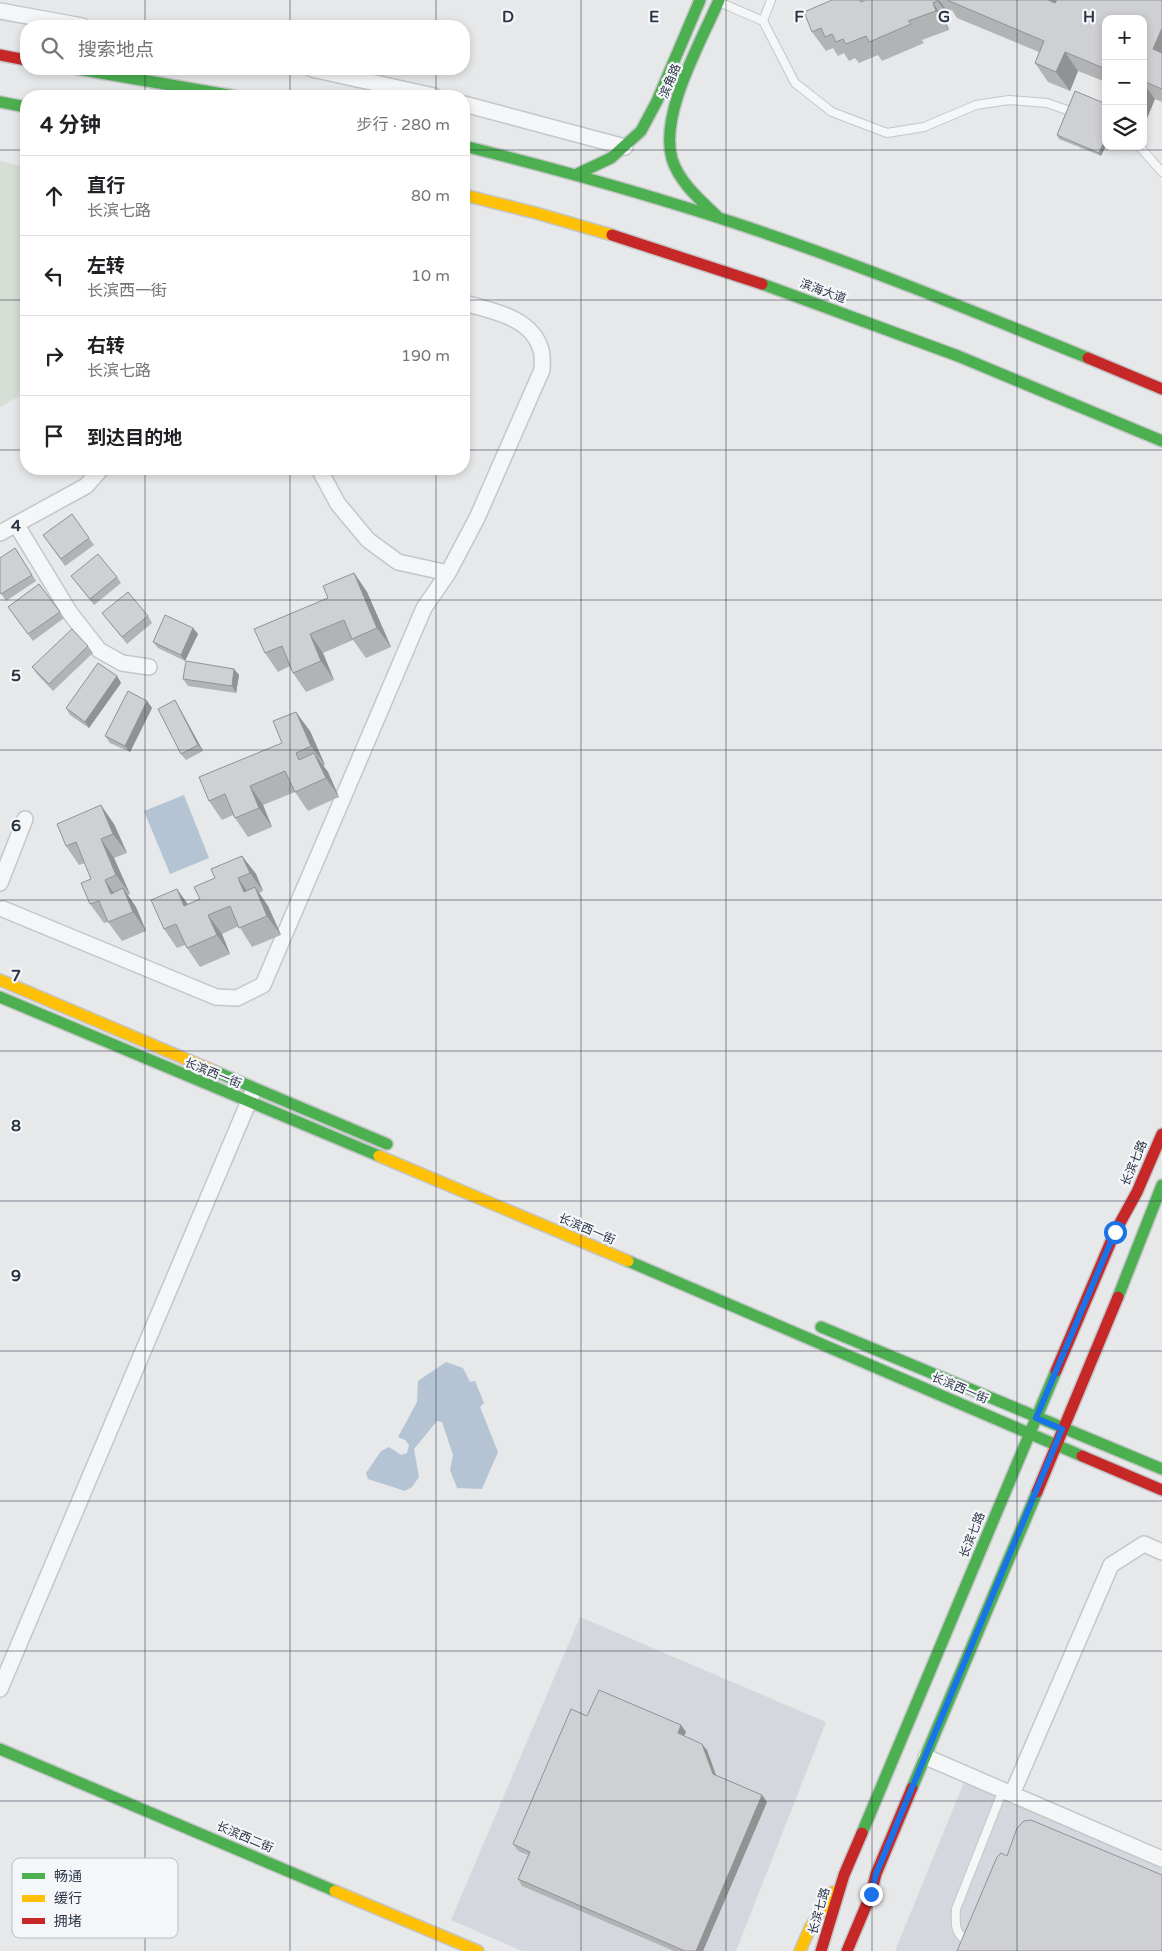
<!DOCTYPE html>
<html lang="zh">
<head>
<meta charset="utf-8">
<style>
	:root { --surface:#fff; --page:#f2f2f2; --text:#202124; --muted:#757577; --line:#e0e0e0 }
	body { margin:0; font-family:"Varela Round","Noto Sans SC",sans-serif; background:var(--page); color:var(--text) }
	.controls { position:absolute; right:15px; top:15px; display:grid; overflow:hidden; border-radius:10px; box-shadow:0 2px 8px #0003 }
	.controls button { width:45px; height:45px; display:grid; place-items:center; padding:0; border:0; border-bottom:1px solid var(--line); background:var(--surface); color:var(--text); font:25px sans-serif }
	.stop { position:absolute; width:15px; height:15px; margin:-11px; border:4px solid #1a73e8; border-radius:50%; background:#fff }
	.stop.end { background:#1a73e8; border-color:#fff; box-shadow:0 1px 5px #0008 }
	.list { margin:0; padding:0; list-style:none }
	h2 { display:flex; justify-content:space-between; align-items:center; height:65px; margin:0; padding:0 20px; font-size:21px }
	h2 small { font-size:16px; font-weight:400; color:var(--muted) }
	.list li { display:grid; grid-template-columns:32px 1fr auto; gap:15px; align-items:center; box-sizing:border-box; height:80px; padding:0 20px; border-top:1px solid var(--line) }
	.list b { display:block; font-size:19px; white-space:nowrap }
	.list p { margin:0; font-size:16px; white-space:nowrap; color:var(--muted) }
	.list em { font-size:16px; font-style:normal; color:var(--muted) }
	.icon { flex:none; width:28px; height:28px; fill:none; stroke:currentColor; stroke-width:2; stroke-linecap:round; stroke-linejoin:round }
	.map { position:relative; flex:none; width:1162px; height:1951px; overflow:hidden }
	.search { position:absolute; background:var(--surface); box-shadow:0 2px 8px #0003; left:20px; top:20px; width:450px; height:55px; display:flex; align-items:center; gap:12px; box-sizing:border-box; padding:0 18px; border-radius:20px; color:var(--muted); font-size:19px }
	.panel { position:absolute; background:var(--surface); box-shadow:0 2px 8px #0003; left:20px; top:90px; width:450px; height:385px; border-radius:20px }
	.map>svg:first-child { display:block }
	.built { fill:#d4d7dd }
	.green { fill:#d6ded6 }
	.water { fill:#b4c4d5 }
	.lines { fill:none; stroke-linecap:round; stroke-linejoin:round }
	.lane-casing { stroke:#c4c6c8; stroke-width:10 }
	.street-casing { stroke:#c4c6c8; stroke-width:18 }
	.fast-casing { stroke:#c4c6c8; stroke-width:14 }
	.slow-casing { stroke:#c4c6c8; stroke-width:14 }
	.jam-casing { stroke:#c4c6c8; stroke-width:14 }
	.lane { stroke:#f5f6f7; stroke-width:8 }
	.street { stroke:#f5f6f7; stroke-width:15 }
	.fast { stroke:#4caf50; stroke-width:11 }
	.slow { stroke:#ffc107; stroke-width:11 }
	.jam { stroke:#c62828; stroke-width:11 }
	.wall { fill:#b1b3b5 }
	.shaded-wall { fill:#909294 }
	.building { fill:#ced0d3; stroke:#909294 }
	.route { stroke:#1a73e8; stroke-width:6 }
	.grid { fill:none; stroke:#2b3445; stroke-width:1; stroke-opacity:0.55 }
	.labels { text-anchor:middle; stroke-width:4.5; stroke-linejoin:round; paint-order:stroke }
	.street-label { font-size:12px; fill:#2b3445; stroke:#f4f6f9 }
	.key { fill:#f4f6f9; stroke:#b8bcc3; stroke-width:1 }
	.key-label { font-size:14px; fill:#2b3445 }
	.grid-label { font-size:16px; text-anchor:middle; font-weight:bold; fill:#2b3445; stroke:#f4f6f9; stroke-width:4.5; stroke-linejoin:round; paint-order:stroke }
</style>
</head>
<body>
<div class="map">
<svg width="1162" height="1951" viewBox="0 0 1162 1951">
	<rect width="100%" height="100%" fill="#e6e8ea"/>
	<!-- built -->
	<path class="built" d="M580 1617 826 1722 736 1951H522L451 1920Z
		M967 1775 1162 1855V1951H895Z"/>
	<!-- green -->
	<path class="green" d="M0 161 26 167V392L0 407Z"/>
	<!-- water -->
	<path class="water" d="M184 795 209 858 170 874 144 811Z
		M446 1362 463 1368 470 1382 475 1381 484 1403 480 1407 498 1452 482 1489 457 1488 450 1470 453 1455 442 1422 437 1421 414 1449 419 1477 412 1487 405 1491 368 1479 366 1473 381 1451 389 1447 401 1455 407 1453 409 1445 405 1440 398 1437 417 1402 418 1381Z"/>
	<g class="lines">
		<defs>
			<path id="lane" d="M771 0 763 21 795 83 832 112 887 133 924 127 976 105 1009 100 1047 103 1070 111
				M719 2 763 21
				M1139 146 1162 172
				M967 1951 970 1944C955 1934 955 1927 956 1909L1003 1790"/>
			<path id="street" d="M0 11 82 26
				M312 69 434 96
				M464 104 625 147
				M319 469 338 504 368 540 398 562 448 573
				M16 524 70 613 99 650 122 663 149 667
				M0 533 86 486 101 469
				M0 883 25 819
				M3 909 216 997 237 998 263 985 424 608 448 573 477 518 542 370C542 364 543 356 541 350 532 317 492 311 464 303
				M0 1689 252 1094
				M926 1757 1162 1859
				M1012 1794 1111 1565 1144 1544 1162 1552"/>
			<path id="fast" d="M78 69 234 96
				M0 102 26 107
				M464 146C557 169 650 195 741 225 858 264 973 311 1088 358
				M575 175 611 158 641 131 657 101 700 0
				M717 216C701 201 679 182 672 159 659 114 701 42 719 0
				M762 284 958 356 1162 441
				M0 997 379 1156
				M214 1071 387 1144
				M628 1261 1082 1456
				M1118 1297 1162 1185
				M821 1327 1162 1469
				M0 1749 335 1891
				M912 1788 1037 1492
				M862 1833 1056 1371"/>
			<path id="slow" d="M464 195 536 213 612 235
				M0 980 214 1071
				M379 1156 628 1261
				M335 1891 478 1951
				M800 1951 810 1928 833 1892"/>
			<path id="jam" d="M0 55 26 60
				M612 235 762 284
				M1088 358 1162 389
				M1056 1371 1115 1232 1137 1192 1162 1134
				M1082 1456 1162 1490
				M1037 1492 1118 1297
				M821 1951 844 1875 862 1833
				M847 1951 871 1894 876 1874 912 1788"/>
		</defs>
		<!-- lane casing -->
		<use href="#lane" class="lane-casing"/>
		<!-- street casing -->
		<use href="#street" class="street-casing"/>
		<!-- fast casing -->
		<use href="#fast" class="fast-casing"/>
		<!-- slow casing -->
		<use href="#slow" class="slow-casing"/>
		<!-- jam casing -->
		<use href="#jam" class="jam-casing"/>
		<!-- lane -->
		<use href="#lane" class="lane"/>
		<!-- street -->
		<use href="#street" class="street"/>
		<!-- fast -->
		<use href="#fast" class="fast"/>
		<!-- slow -->
		<use href="#slow" class="slow"/>
		<!-- jam -->
		<use href="#jam" class="jam"/>
	</g>
	<!-- wall -->
	<path class="wall" d="M832 0H1162V102L1155 99 1145 123 1143 122V19H1106V82L1078 71 1070 91 1048 82 1035 63 1039 52 957 18 952 10 948 12 951 20 946 22 949 30 922 40 924 43 882 61 878 55 859 63 855 58 849 61 844 53 838 56 833 48 826 51 812 32Z
		M1075 91 1101 156 1059 139 1057 135Z
		M72 514 94 545 65 566 43 535Z
		M15 548 36 581 6 601 0 592Z
		M354 573 367 592 391 647 366 658 353 640 323 653 334 680 306 692 293 673 290 666 278 672 265 653 328 598Z
		M71 576 117 577 121 583 94 605Z
		M39 584 64 618 33 641 8 607Z
		M102 613 148 616 152 623 127 644Z
		M193 628 198 634 185 661 158 648 153 642Z
		M88 646 93 653 53 691 37 674 32 667Z
		M234 669 239 675 236 693 188 686 183 679Z
		M117 676 121 683 89 728 70 715 66 708Z
		M147 701 152 708 130 752 110 743 105 736Z
		M179 707 203 751 186 760 181 754Z
		M310 731 325 765 323 766 328 772 339 797 308 811 295 792 263 805 272 827 248 837 235 818 233 815 222 820 209 801 282 743Z
		M114 824 127 853 114 858 130 894 128 895 136 907 146 931 122 941 108 922 104 923 90 904 91 879 85 863 79 865 66 846Z
		M242 856 256 874 263 891 259 893 268 906 281 935 252 947 239 926 222 934 230 954 200 967 187 948 185 945 177 948 164 929 177 889 188 904 200 899 215 878Z
		M587 1716 681 1725 686 1732 684 1736 707 1750 716 1775 762 1795 767 1802 703 1951H674L522 1886 518 1879 528 1855 518 1851 513 1844Z"/>
	<!-- shaded-wall -->
	<path class="shaded-wall" d="M937 0H939L948 12 951 20Z
		M1048 0H1061L1062 19Z
		M933 3 946 22 949 30 936 11Z
		M1162 28V62L1153 49Z
		M1065 52 1078 71 1070 91 1056 72Z
		M1143 83 1155 99 1145 123 1143 120Z
		M1106 137V146L1101 156 1099 153Z
		M354 573 367 592 391 647 377 628Z
		M193 628 198 634 185 661 181 655Z
		M310 634 323 653 334 680 321 661Z
		M234 669 239 675 236 693 232 686Z
		M117 676 121 683 89 728 85 722Z
		M175 700 179 707 203 751 198 745Z
		M147 701 152 708 130 752 125 746Z
		M296 712 310 731 325 765 311 746Z
		M314 753 328 772 339 797 326 778Z
		M250 786 263 805 272 827 259 808Z
		M101 805 114 824 127 853 113 834Z
		M101 839 114 858 130 894 116 875Z
		M242 856 256 874 263 891 250 873Z
		M238 878 251 897 244 892Z
		M105 880 118 899 111 894Z
		M255 887 268 906 281 935 267 916Z
		M123 888 136 907 146 931 133 912Z
		M177 889 190 908 184 906Z
		M208 915 222 934 230 954 217 935Z
		M681 1725 686 1732 682 1740 678 1733Z
		M702 1744 707 1750 718 1781 713 1774Z
		M762 1795 767 1802 703 1951H696Z"/>
	<!-- building -->
	<path class="building" d="M832 0H860L861 2 865 0H937V1L933 3 936 11 908 21 911 24 869 42 866 36 846 44 843 39 836 42 832 34 825 37 821 28 812 32 804 12Z
		M947 0H1048L1055 3 1057 0H1162V28L1153 49 1162 53V89L1143 81V19H1106V69L1065 52 1056 72 1035 63 1044 41Z
		M1075 91 1106 104V137L1099 153 1057 135Z
		M72 514 89 538 61 559 43 535Z
		M15 548 32 575 1 594 0 592V558Z
		M98 554 117 577 90 599 71 576Z
		M354 573 377 628 352 639 344 620 310 634 321 661 293 673 282 646 265 653 254 629 328 598 323 586Z
		M39 584 60 612 28 634 8 607Z
		M128 592 148 616 122 637 102 613Z
		M165 615 193 628 181 655 153 642Z
		M72 629 88 646 49 684 32 667Z
		M186 661 234 669 232 686 183 679Z
		M98 663 117 676 85 722 66 708Z
		M128 691 147 701 125 746 105 736Z
		M175 700 198 745 181 754 158 709Z
		M296 712 311 746 296 753 299 760 314 753 326 778 295 792 285 771 250 786 259 808 235 818 225 794 209 801 199 777 282 743 273 721Z
		M101 805 113 834 101 839 116 875 105 880 111 894 123 888 133 912 108 922 99 901 90 904 81 883 91 879 76 842 66 846 57 824Z
		M242 856 250 873 238 878 244 892 255 887 267 916 239 928 230 906 208 915 217 935 187 948 176 924 164 929 151 900 177 889 184 906 200 899 194 887 215 878 211 869Z
		M599 1690 681 1725 678 1733 702 1744 713 1774 762 1795 696 1951H685L518 1879 530 1852 513 1844 571 1709 587 1716Z
		M1031 1820 1162 1875V1951H957L997 1857 1001 1853 1007 1856 1017 1828 1024 1821Z"/>
	<g class="lines">
		<!-- route -->
		<path class="route" d="M871 1894 876 1874 1062 1429 1036 1418 1115 1232"/>
	</g>
	<!-- grid -->
	<path class="grid" d="M145 0V26M290 0V26M436 0V26M581 0V1951M726 0V1951M872 0V1951M1017 0V1951M145 69V96M290 69V96M436 69V96M0 150H26M464 150H1162M0 300H26M464 300H1162M0 450H26M464 450H1162M145 469V1951M290 469V1951M436 469V1951M0 600H1162M0 750H1162M0 900H1162M0 1051H1162M0 1201H1162M0 1351H1162M0 1501H1162M0 1651H1162M0 1801H1162"/>
	<g class="labels">
		<!-- street labels -->
		<g class="street-label">
			<text transform="translate(670 81) rotate(-67)" y="4">滨角路</text>
			<text transform="translate(823 291) rotate(20)" y="4">滨海大道</text>
			<text transform="translate(213 1073) rotate(22)" y="4">长滨西一街</text>
			<text transform="translate(1134 1163) rotate(-67)" y="4">长滨七路</text>
			<text transform="translate(587 1229) rotate(23)" y="4">长滨西一街</text>
			<text transform="translate(960 1388) rotate(23)" y="4">长滨西一街</text>
			<text transform="translate(972 1535) rotate(-68)" y="4">长滨七路</text>
			<text transform="translate(245 1837) rotate(23)" y="4">长滨西二街</text>
			<text transform="translate(819 1911) rotate(-74)" y="4">长滨七路</text>
		</g>
	</g>
	<!-- legend -->
	<rect x="12" y="1858" width="166" height="80" rx="8" class="key"/>
	<rect x="22" y="1873" width="23" height="6" fill="#4caf50"/>
	<rect x="22" y="1895" width="23" height="7" fill="#ffc107"/>
	<rect x="22" y="1918" width="23" height="6" fill="#c62828"/>
	<g class="key-label">
		<text x="54" y="1881">畅通</text>
		<text x="54" y="1903">缓行</text>
		<text x="54" y="1926">拥堵</text>
	</g>
	<g class="grid-label">
		<text x="508" y="22">D</text>
		<text x="654" y="22">E</text>
		<text x="799" y="22">F</text>
		<text x="944" y="22">G</text>
		<text x="1089" y="22">H</text>
		<text x="16" y="531">4</text>
		<text x="16" y="681">5</text>
		<text x="16" y="831">6</text>
		<text x="16" y="981">7</text>
		<text x="16" y="1131">8</text>
		<text x="16" y="1281">9</text>
	</g>
</svg>
<div class="controls">
<button>+</button>
<button>−</button>
<button><svg class="icon" aria-label="layers" viewBox="0 0 24 24"><path d="M12 4l9 5-9 5-9-5zM3 14l9 5 9-5"/></svg></button>
</div>
<div class="stop" style="left:1115px;top:1232px"></div>
<div class="stop end" style="left:871px;top:1894px"></div>
<div class="search"><svg class="icon" aria-label="search" viewBox="0 0 24 24"><circle cx="10" cy="10" r="6"/><path d="M15 15l6 6"/></svg>搜索地点</div>
<section class="panel">
<h2>4 分钟<small>步行 · 280 m</small></h2>
<ul class="list">
<li><svg class="icon" aria-label="ahead" viewBox="0 0 24 24"><path d="M12 20V5M6 11l6-6 6 6"/></svg><div><b>直行</b><p>长滨七路</p></div><em>80 m</em></li>
<li><svg class="icon" aria-label="left" viewBox="0 0 24 24"><path d="M17 20v-9H6M10 6l-5 5 5 5"/></svg><div><b>左转</b><p>长滨西一街</p></div><em>10 m</em></li>
<li><svg class="icon" aria-label="right" viewBox="0 0 24 24"><path d="M7 20v-9h11M14 6l5 5-5 5"/></svg><div><b>右转</b><p>长滨七路</p></div><em>190 m</em></li>
<li><svg class="icon" aria-label="arrive" viewBox="0 0 24 24"><path d="M6 21V4h12l-3 4 3 4H6"/></svg><div><b>到达目的地</b></div></li>
</ul>
</section>
</div>
</body>
</html>
